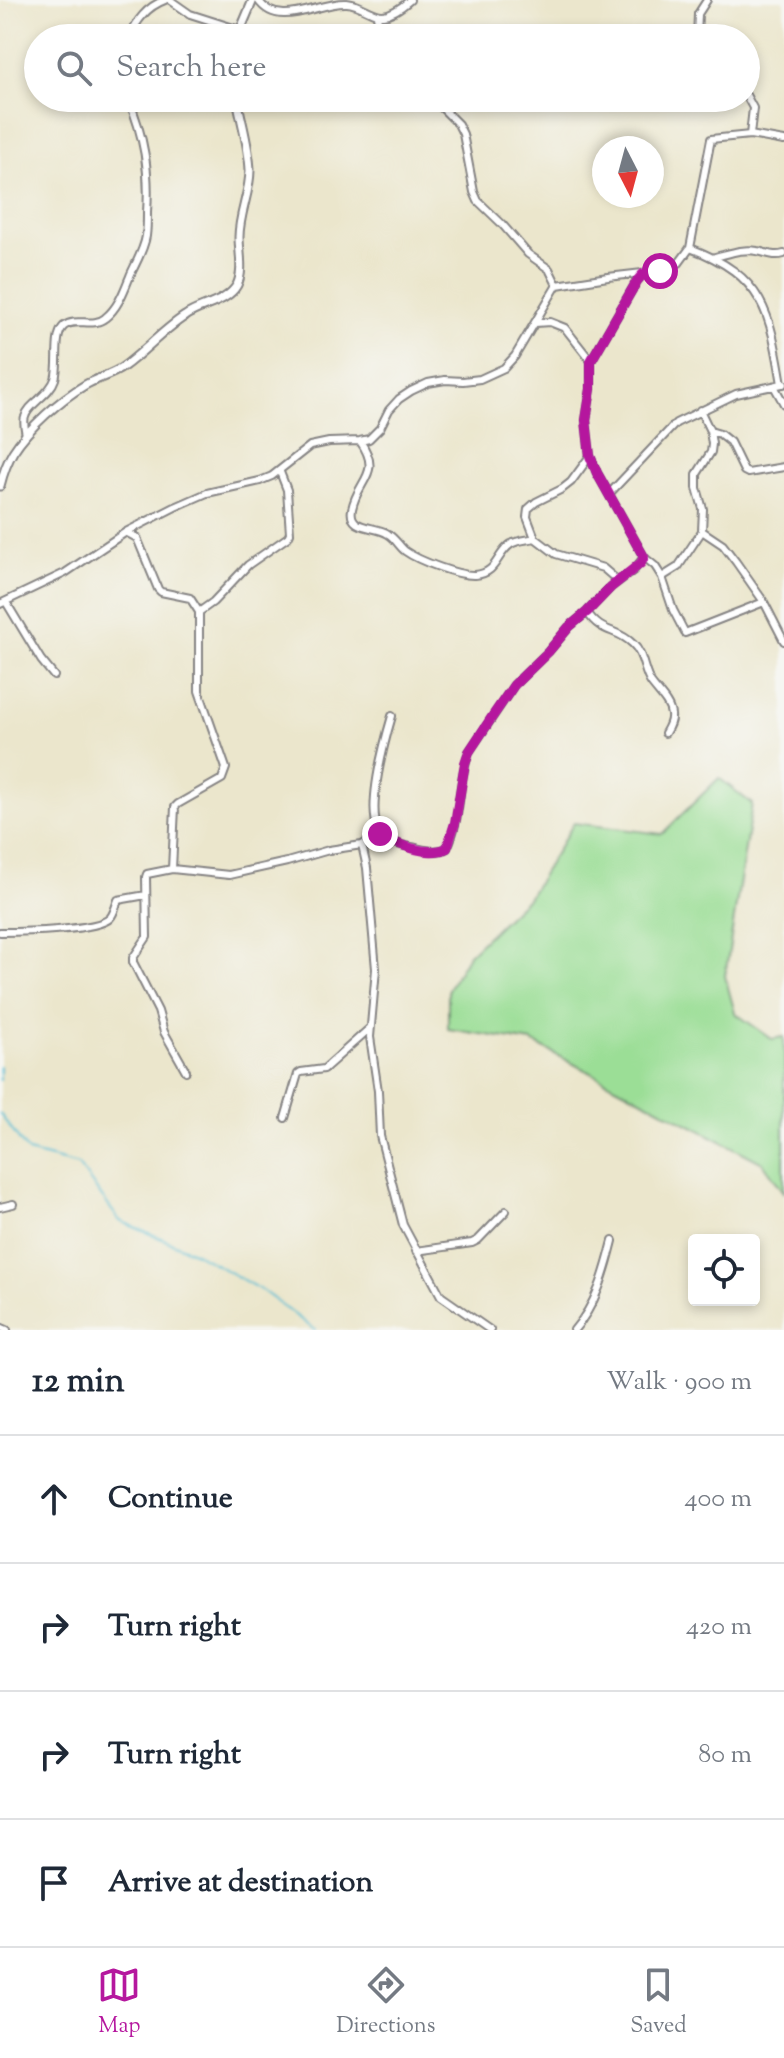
<!DOCTYPE html>
<html lang="en">
<head>
<meta charset="utf-8">
<style>
	:root { --surface:#fff; --page:#f2f2f3; --text:#1f2937; --muted:#747a83; --line:#e0e1e3; --accent:#b5179e }
	body { margin:0; font-family:"Sorts Mill Goudy",serif; background:var(--page); color:var(--text) }
	.controls { position:absolute; right:24px; bottom:24px; display:grid; overflow:hidden; border-radius:8px; box-shadow:0 4px 12px #0003 }
	.controls button { width:72px; height:72px; display:grid; place-items:center; padding:0; border:0; border-bottom:2px solid var(--line); background:var(--surface); color:var(--text); font:40px sans-serif }
	.compass { position:absolute; left:592px; top:136px; width:72px; height:72px; border-radius:50%; background:var(--surface); box-shadow:0 4px 12px #0003; rotate:174deg }
	.stop { position:absolute; width:24px; height:24px; margin:-18px; border:6px solid #b5179e; border-radius:50%; background:#fff }
	.stop.end { background:#b5179e; border-color:#fff; box-shadow:0 2px 8px #0008 }
	.list { margin:0; padding:0; list-style:none }
	h2 { display:flex; justify-content:space-between; align-items:center; height:104px; margin:0; padding:0 32px; font-size:34px }
	h2 small { font-size:26px; font-weight:400; color:var(--muted) }
	.list li { display:grid; grid-template-columns:52px 1fr auto; gap:24px; align-items:center; box-sizing:border-box; height:128px; padding:0 32px; border-top:2px solid var(--line) }
	.list b { display:block; font-size:30px; white-space:nowrap }
	.list em { font-size:26px; font-style:normal; color:var(--muted) }
	.icon { flex:none; width:44px; height:44px; fill:none; stroke:currentColor; stroke-width:2; stroke-linecap:round; stroke-linejoin:round }
	.map { position:relative; flex:none; width:784px; height:1330px; overflow:hidden }
	.search { position:absolute; background:var(--surface); box-shadow:0 4px 12px #0003; left:24px; right:24px; top:24px; height:88px; display:flex; align-items:center; gap:20px; box-sizing:border-box; padding:0 28px; border-radius:44px; color:var(--muted); font-size:30px }
	.sheet { height:616px; background:var(--surface) }
	nav { display:flex; justify-content:space-around; align-items:center; box-sizing:border-box; height:112px; border-top:2px solid var(--line); background:var(--surface); font-size:22px; color:var(--muted) }
	nav a { display:grid; justify-items:center; gap:4px }
	nav .on { color:var(--accent) }
	.map>svg:first-child { display:block }
	.green { fill:#9bde96; stroke:#5e8068; stroke-width:2 }
	.lines { fill:none; stroke-linecap:round; stroke-linejoin:round }
	.stream { stroke:#56bdd4; stroke-width:2 }
	.minor-casing { stroke:#868484; stroke-width:10 }
	.tertiary-casing { stroke:#868484; stroke-width:11 }
	.minor { stroke:#fff; stroke-width:6 }
	.tertiary { stroke:#fff; stroke-width:7 }
	.route { stroke:#b5179e; stroke-width:10 }
</style>
</head>
<body>
<div class="map">
<svg width="784" height="1330" viewBox="0 0 784 1330">
	<rect width="100%" height="100%" fill="#f6f6f2"/>
	<filter id="ink" filterUnits="userSpaceOnUse"><feTurbulence type="fractalNoise" baseFrequency=".0125" numOctaves="2"/><feDisplacementMap in="SourceGraphic" scale="16" xChannelSelector="R" yChannelSelector="G"/><feConvolveMatrix kernelMatrix="1 2 1 2 8 2 1 2 1" color-interpolation-filters="sRGB"/></filter>
	<filter id="wash" filterUnits="userSpaceOnUse"><feTurbulence type="fractalNoise" baseFrequency=".006" numOctaves="4" result="noise"/><feDisplacementMap in="SourceGraphic" scale="32" xChannelSelector="R" yChannelSelector="G"/><feGaussianBlur stdDeviation="1.8" result="paint"/><feColorMatrix in="noise" values="0 0 0 0 0 0 0 0 0 0 0 0 0 0 0 0 0 1.4 0 .05"/><feComposite in="paint" operator="in"/></filter>
	<g filter="url(#wash)">
		<rect width="100%" height="100%" fill="#ebe6cc"/>
		<!-- green -->
		<path class="green" d="M719 778 752 804 725 976 735 1013 772 1039 784 1037V1192L763 1163 532 1042 448 1029V989L468 955 529 896 574 823 662 834Z"/>
		<g class="lines">
			<!-- stream -->
			<path class="stream" d="M0 1067V1080
				M0 1114 28 1152 78 1165 120 1221 196 1253 264 1292 315 1330"/>
		</g>
	</g>
	<g filter="url(#ink)">
		<g class="lines">
			<defs>
				<path id="minor" d="M170 0 190 14 240 30
					M258 0C279 31 319 1 347 3 361 4 373 16 383 15 393 14 402 7 410 0
					M377 16 381 38
					M128 38C137 21 146 7 165 0
					M697 38 698 14 707 0
					M746 95 753 108 750 135
					M436 98 442 108 458 124 463 134 474 192 478 201 502 224 528 254 549 269 557 285
					M690 248C764 276 770 312 782 384H784
					M715 257C728 254 743 248 757 251 768 253 773 257 784 254
					M591 361 637 281 643 274
					M774 386 784 404
					M710 431 720 434 730 442 744 471 748 473 784 467
					M26 435C25 429 23 422 25 417 28 404 50 395 55 379 60 364 53 336 64 326 76 317 93 328 105 318 118 308 124 291 130 276 135 264 144 250 146 236 147 229 147 220 147 212 150 171 144 136 128 98
					M360 441C383 474 358 479 352 509 348 531 376 525 388 534 395 538 399 546 405 551 419 561 459 576 475 575 498 573 496 554 511 544 518 540 528 540 535 538
					M590 456 571 482 562 489 536 502 528 509 527 517 535 538 556 554 603 568 618 581
					M609 494 676 423 736 394 782 384
					M702 531 723 545 736 562 764 602 784 641
					M126 532 137 538 158 589 161 592 190 598 199 612V691L226 768 222 779 178 804 175 807 172 869
					M644 557 655 566 662 577 673 610 685 633 764 602
					M662 577 678 567 702 531 703 509 697 488V474L711 452 712 444 710 431 700 410
					M6 602 41 660 54 676
					M0 604 65 573 126 532 175 507 207 493 260 481 272 476 310 446 329 442 360 441 369 439 380 428 389 410 399 399 411 391 428 383 445 380 463 381 480 379 504 368 515 356 557 285 608 277 660 271 679 263 690 248 711 139 750 135 784 141
					M199 612 213 602 248 565 288 537 290 533 287 490 280 472
					M587 612C602 635 616 627 633 644 644 654 643 671 651 683 658 693 670 703 671 715 672 722 668 728 665 733
					M392 716C385 740 366 809 379 831 384 842 400 845 411 847 423 849 436 854 447 848 462 818 457 783 469 752L514 685 548 652 569 627 587 612 611 587 634 570 644 557 597 473 590 456 586 420 591 389V361L565 328 550 322 535 323
					M362 845 367 868 376 969 370 1037 378 1091 380 1136 403 1225 441 1296 490 1330
					M0 932C19 932 98 931 110 918 114 914 116 905 118 900L146 895
					M186 1071 164 1032 158 1011 133 962V958L147 937 146 877 147 874 172 869 229 875 287 862 329 850 362 845 380 834
					M285 1118 298 1074 301 1072 324 1069 370 1028
					M0 1207 13 1204
					M416 1251 472 1243 478 1240 506 1211
					M0 1327 7 1330
					M574 1330C596 1305 605 1273 613 1241"/>
				<path id="tertiary" d="M237 38 253 0
					M0 486C3 474 7 462 13 452 28 428 61 399 85 385 97 378 112 375 123 367 145 351 163 330 185 316 200 305 227 303 237 285 244 271 239 252 239 237 239 214 250 193 250 170 249 146 241 121 237 98"/>
			</defs>
			<!-- minor casing -->
			<use href="#minor" class="minor-casing"/>
			<!-- tertiary casing -->
			<use href="#tertiary" class="tertiary-casing"/>
			<!-- minor -->
			<use href="#minor" class="minor"/>
			<!-- tertiary -->
			<use href="#tertiary" class="tertiary"/>
		</g>
	</g>
	<g class="lines" filter="url(#ink)">
		<!-- route -->
		<path class="route" d="M380 834C396 845 429 857 447 848L455 823 465 763 469 752 492 717 514 685 548 652 569 627 587 612 611 587 641 563 644 557 597 473 590 456 586 420 591 389V361L637 281 643 274 660 271"/>
	</g>
</svg>
<div class="controls">
<button><svg class="icon" aria-label="locate" viewBox="0 0 24 24"><circle cx="12" cy="12" r="6"/><path d="M12 2v4M12 18v4M2 12h4M18 12h4"/></svg></button>
</div>
<svg class="compass" viewBox="-18 -18 36 36"><path d="M0-13l5 13h-10z" fill="#e53935"/><path d="M0 13l5-13h-10z" fill="#747a83"/></svg>
<div class="stop" style="left:660px;top:271px"></div>
<div class="stop end" style="left:380px;top:834px"></div>
<div class="search"><svg class="icon" aria-label="search" viewBox="0 0 24 24"><circle cx="10" cy="10" r="6"/><path d="M15 15l6 6"/></svg>Search here</div>
</div>
<section class="sheet">
<h2>12 min<small>Walk · 900 m</small></h2>
<ul class="list">
<li><svg class="icon" aria-label="ahead" viewBox="0 0 24 24"><path d="M12 20V5M6 11l6-6 6 6"/></svg><div><b>Continue</b></div><em>400 m</em></li>
<li><svg class="icon" aria-label="right" viewBox="0 0 24 24"><path d="M7 20v-9h11M14 6l5 5-5 5"/></svg><div><b>Turn right</b></div><em>420 m</em></li>
<li><svg class="icon" aria-label="right" viewBox="0 0 24 24"><path d="M7 20v-9h11M14 6l5 5-5 5"/></svg><div><b>Turn right</b></div><em>80 m</em></li>
<li><svg class="icon" aria-label="arrive" viewBox="0 0 24 24"><path d="M6 21V4h12l-3 4 3 4H6"/></svg><div><b>Arrive at destination</b></div></li>
</ul>
</section>
<nav>
<a class="on"><svg class="icon" aria-label="map" viewBox="0 0 24 24"><path d="M3 6l6-2 6 2 6-2v14l-6 2-6-2-6 2zM9 4v14M15 6v14"/></svg>Map</a>
<a><svg class="icon" aria-label="directions" viewBox="0 0 24 24"><path d="M12 3l9 9-9 9-9-9zM9 14v-3h6M13 9l2 2-2 2"/></svg>Directions</a>
<a><svg class="icon" aria-label="saved" viewBox="0 0 24 24"><path d="M7 4h10v16l-5-4-5 4z"/></svg>Saved</a>
</nav>
</body>
</html>
